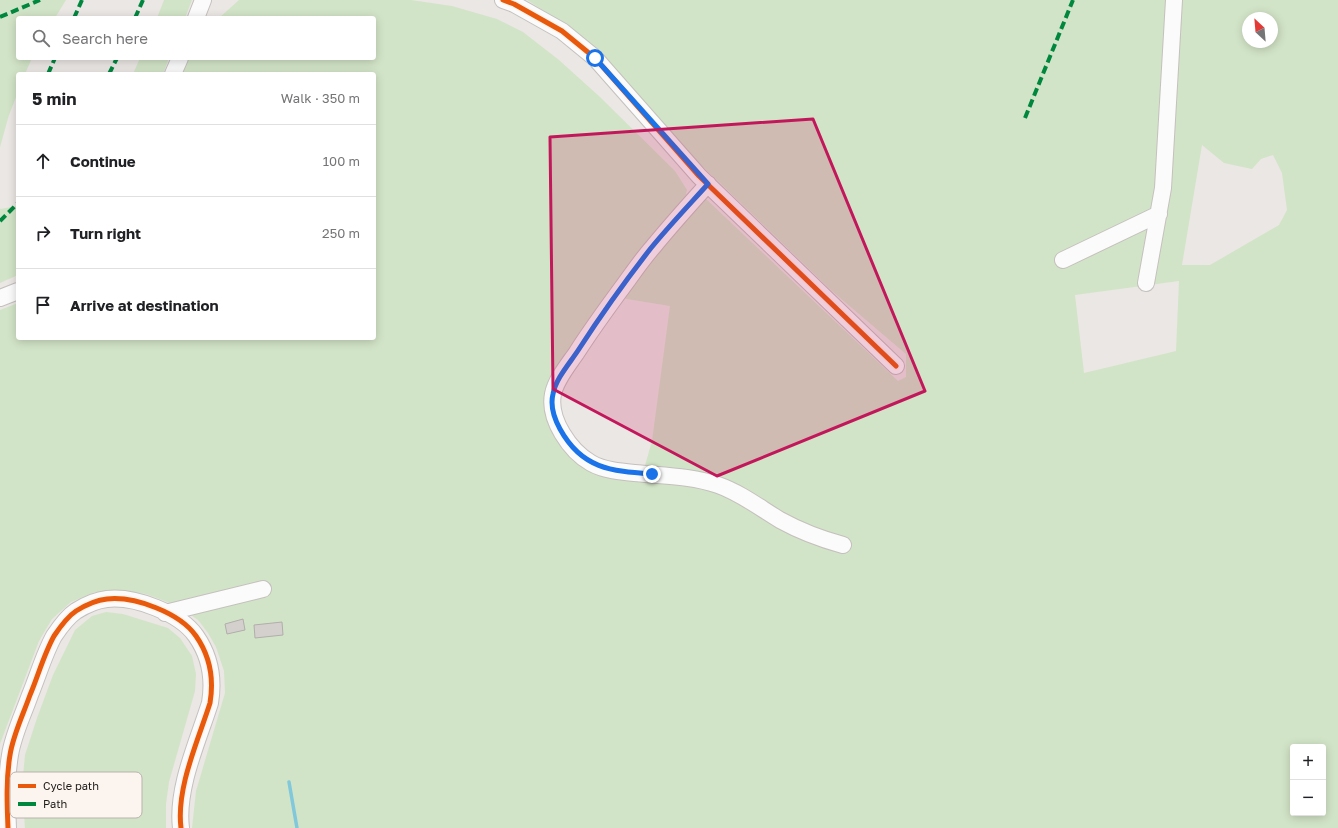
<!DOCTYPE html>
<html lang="en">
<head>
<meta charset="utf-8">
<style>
	:root { --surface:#fff; --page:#f6f6f6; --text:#202124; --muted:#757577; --line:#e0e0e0 }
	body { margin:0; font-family:"Golos Text",sans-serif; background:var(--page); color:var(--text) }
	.controls { position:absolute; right:12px; bottom:12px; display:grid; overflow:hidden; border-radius:4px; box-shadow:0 2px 10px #0003 }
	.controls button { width:36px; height:36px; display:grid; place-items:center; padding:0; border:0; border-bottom:1px solid var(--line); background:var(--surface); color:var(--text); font:20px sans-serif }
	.compass { position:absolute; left:1242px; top:12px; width:36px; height:36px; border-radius:50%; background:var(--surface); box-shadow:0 2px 10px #0003; rotate:334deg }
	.stop { position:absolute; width:12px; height:12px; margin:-9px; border:3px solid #1a73e8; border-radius:50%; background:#fff }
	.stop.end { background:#1a73e8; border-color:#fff; box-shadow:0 1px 4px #0008 }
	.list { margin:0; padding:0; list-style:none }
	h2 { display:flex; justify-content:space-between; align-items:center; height:52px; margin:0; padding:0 16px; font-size:17px }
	h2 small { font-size:13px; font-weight:400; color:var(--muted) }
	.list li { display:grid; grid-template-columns:26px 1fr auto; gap:12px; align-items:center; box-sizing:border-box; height:72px; padding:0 16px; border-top:1px solid var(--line) }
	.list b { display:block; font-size:15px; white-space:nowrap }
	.list em { font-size:13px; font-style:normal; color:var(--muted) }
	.icon { flex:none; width:22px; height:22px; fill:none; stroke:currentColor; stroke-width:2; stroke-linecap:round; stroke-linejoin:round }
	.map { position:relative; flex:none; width:1338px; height:828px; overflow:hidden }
	.search { position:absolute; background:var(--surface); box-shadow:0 2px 10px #0003; left:16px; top:16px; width:360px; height:44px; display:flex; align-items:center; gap:10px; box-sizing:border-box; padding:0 14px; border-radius:4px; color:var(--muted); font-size:15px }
	.panel { position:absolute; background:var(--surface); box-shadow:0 2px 10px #0003; left:16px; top:72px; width:360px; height:268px; border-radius:4px }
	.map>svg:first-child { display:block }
	.green { fill:#d2e4c7; fill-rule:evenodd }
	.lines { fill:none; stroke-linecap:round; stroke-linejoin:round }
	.stream { stroke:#81c8db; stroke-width:3.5 }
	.building { fill:#d3d0cd; stroke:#b1aeab }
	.minor-casing { stroke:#c4c0be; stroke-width:18 }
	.minor { stroke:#fcfbfb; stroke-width:16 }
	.quiet { stroke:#00873e; stroke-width:4; stroke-dasharray:8 4; stroke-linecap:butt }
	.cycleway-casing { stroke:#fcf4ee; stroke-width:8 }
	.cycleway { stroke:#e8590c; stroke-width:5 }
	.route { stroke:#1a73e8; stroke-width:5 }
	.marked { fill:#c2185b; fill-opacity:0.2; stroke:#c2185b; stroke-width:3; stroke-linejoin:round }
	.key { fill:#fcf4ee; stroke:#b9b3ae; stroke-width:1 }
	.key-label { font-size:11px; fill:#1e1b19 }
</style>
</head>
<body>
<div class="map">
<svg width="1338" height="828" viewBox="0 0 1338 828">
	<rect width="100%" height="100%" fill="#ebe7e4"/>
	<!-- green -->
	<path class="green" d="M0 0H66L55 18H18V58H32L25 74H18V92L9 115 0 147Z
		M164 0H192L185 18H157Z
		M239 0H411L452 6 497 19 523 32 559 60 600 97 675 171 687 190 684 202 548 397 576 455 726 492 815 533 753 497 644 469 652 441 670 306 621 298 699 202 706 199 898 381 906 377V354L832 291 695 159 609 62 566 25 527 0H1338V828H192L196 791 225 693 224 671 216 647 208 633 198 620 178 606 146 594 119 590 95 592 71 602 52 619 39 641 0 744V310L18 303V338H374V74H182L189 58H374V18H219ZM1248 18H1272V42H1248ZM1202 145 1224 163 1252 169 1261 159 1273 155 1282 173 1287 210 1279 225 1210 265H1182ZM1179 281 1176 351 1084 373 1075 295ZM1293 747H1323V813H1293Z
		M140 58H169L163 74H133Z
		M18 206V275L0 283V209Z
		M106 612 123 614 168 628 180 638 192 656 196 674 195 691 169 782 166 804V828H25L22 786 25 755 37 718 53 675 75 630 92 616Z"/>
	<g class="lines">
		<!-- stream -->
		<path class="stream" d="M289 782 297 828"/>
	</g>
	<!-- building -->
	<path class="building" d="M243 619 245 630 227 634 225 624Z
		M282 622 283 635 255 638 254 625Z"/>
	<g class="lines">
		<defs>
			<path id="minor" d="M503 0 514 4 562 31 595 58 699 176 896 366
				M196 18 203 0
				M173 74 180 58
				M708 184C689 205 671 225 653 247 644 257 635 270 627 281 610 304 593 327 577 352 569 364 556 379 553 394 548 419 570 451 591 463 607 472 628 472 645 474 670 476 695 477 718 485 741 493 760 508 780 520 800 531 821 539 843 545
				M1063 260 1159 214
				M1146 283 1163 188 1174 0
				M0 298 18 291
				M165 613 263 589
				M8 828C7 804 6 779 10 755 13 735 23 715 30 695 38 676 44 654 54 636 60 627 67 617 76 611 84 606 97 600 107 599 135 596 180 613 196 636 210 656 214 679 210 703 198 741 176 788 181 828"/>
		</defs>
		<!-- minor casing -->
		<use href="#minor" class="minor-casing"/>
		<!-- minor -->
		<use href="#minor" class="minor"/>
		<!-- quiet -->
		<path class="quiet" d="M0 17 40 0
			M74 18 82 0
			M135 18 143 0
			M48 74 55 58
			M109 74 117 58
			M1025 118 1073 0
			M0 221 18 203"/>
		<defs>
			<path id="cycleway" d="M503 0 514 4 562 31 595 58 699 176 896 366
				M8 828C7 804 6 779 10 755 13 735 23 715 30 695 38 676 44 654 54 636 60 627 67 617 76 611 84 606 97 600 107 599 135 596 180 613 196 636 210 656 214 679 210 703 198 741 176 788 181 828"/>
		</defs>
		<!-- cycleway casing -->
		<use href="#cycleway" class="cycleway-casing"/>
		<!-- cycleway -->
		<use href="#cycleway" class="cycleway"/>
	</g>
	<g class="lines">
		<!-- route -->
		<path class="route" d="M595 58 708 184C689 205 669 226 651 248 626 280 601 315 579 349 570 363 556 378 553 394 550 406 554 418 560 429 582 469 611 471 652 474"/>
	</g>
	<!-- marked area -->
	<path class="marked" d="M813 119 925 391 717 476 553 389 550 137Z"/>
	<!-- legend -->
	<rect x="10" y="772" width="132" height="46" rx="6" class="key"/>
	<rect x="18" y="784" width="18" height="4" fill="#e8590c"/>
	<rect x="18" y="802" width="18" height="4" fill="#00873e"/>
	<g class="key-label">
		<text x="43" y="790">Cycle path</text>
		<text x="43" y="808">Path</text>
	</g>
</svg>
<div class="controls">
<button>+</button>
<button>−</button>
</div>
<svg class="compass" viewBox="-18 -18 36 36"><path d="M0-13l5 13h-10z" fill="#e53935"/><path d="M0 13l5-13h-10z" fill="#757577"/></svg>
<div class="stop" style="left:595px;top:58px"></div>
<div class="stop end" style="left:652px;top:474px"></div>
<div class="search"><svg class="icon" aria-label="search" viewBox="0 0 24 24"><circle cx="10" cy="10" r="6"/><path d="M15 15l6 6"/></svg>Search here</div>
<section class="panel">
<h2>5 min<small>Walk · 350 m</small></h2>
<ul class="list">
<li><svg class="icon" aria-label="ahead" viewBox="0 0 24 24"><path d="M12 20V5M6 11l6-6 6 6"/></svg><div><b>Continue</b></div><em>100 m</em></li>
<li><svg class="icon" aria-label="right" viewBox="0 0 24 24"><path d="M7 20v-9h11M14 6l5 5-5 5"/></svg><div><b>Turn right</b></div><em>250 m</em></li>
<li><svg class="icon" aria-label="arrive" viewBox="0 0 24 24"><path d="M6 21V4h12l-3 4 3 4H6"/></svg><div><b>Arrive at destination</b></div></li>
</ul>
</section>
</div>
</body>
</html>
